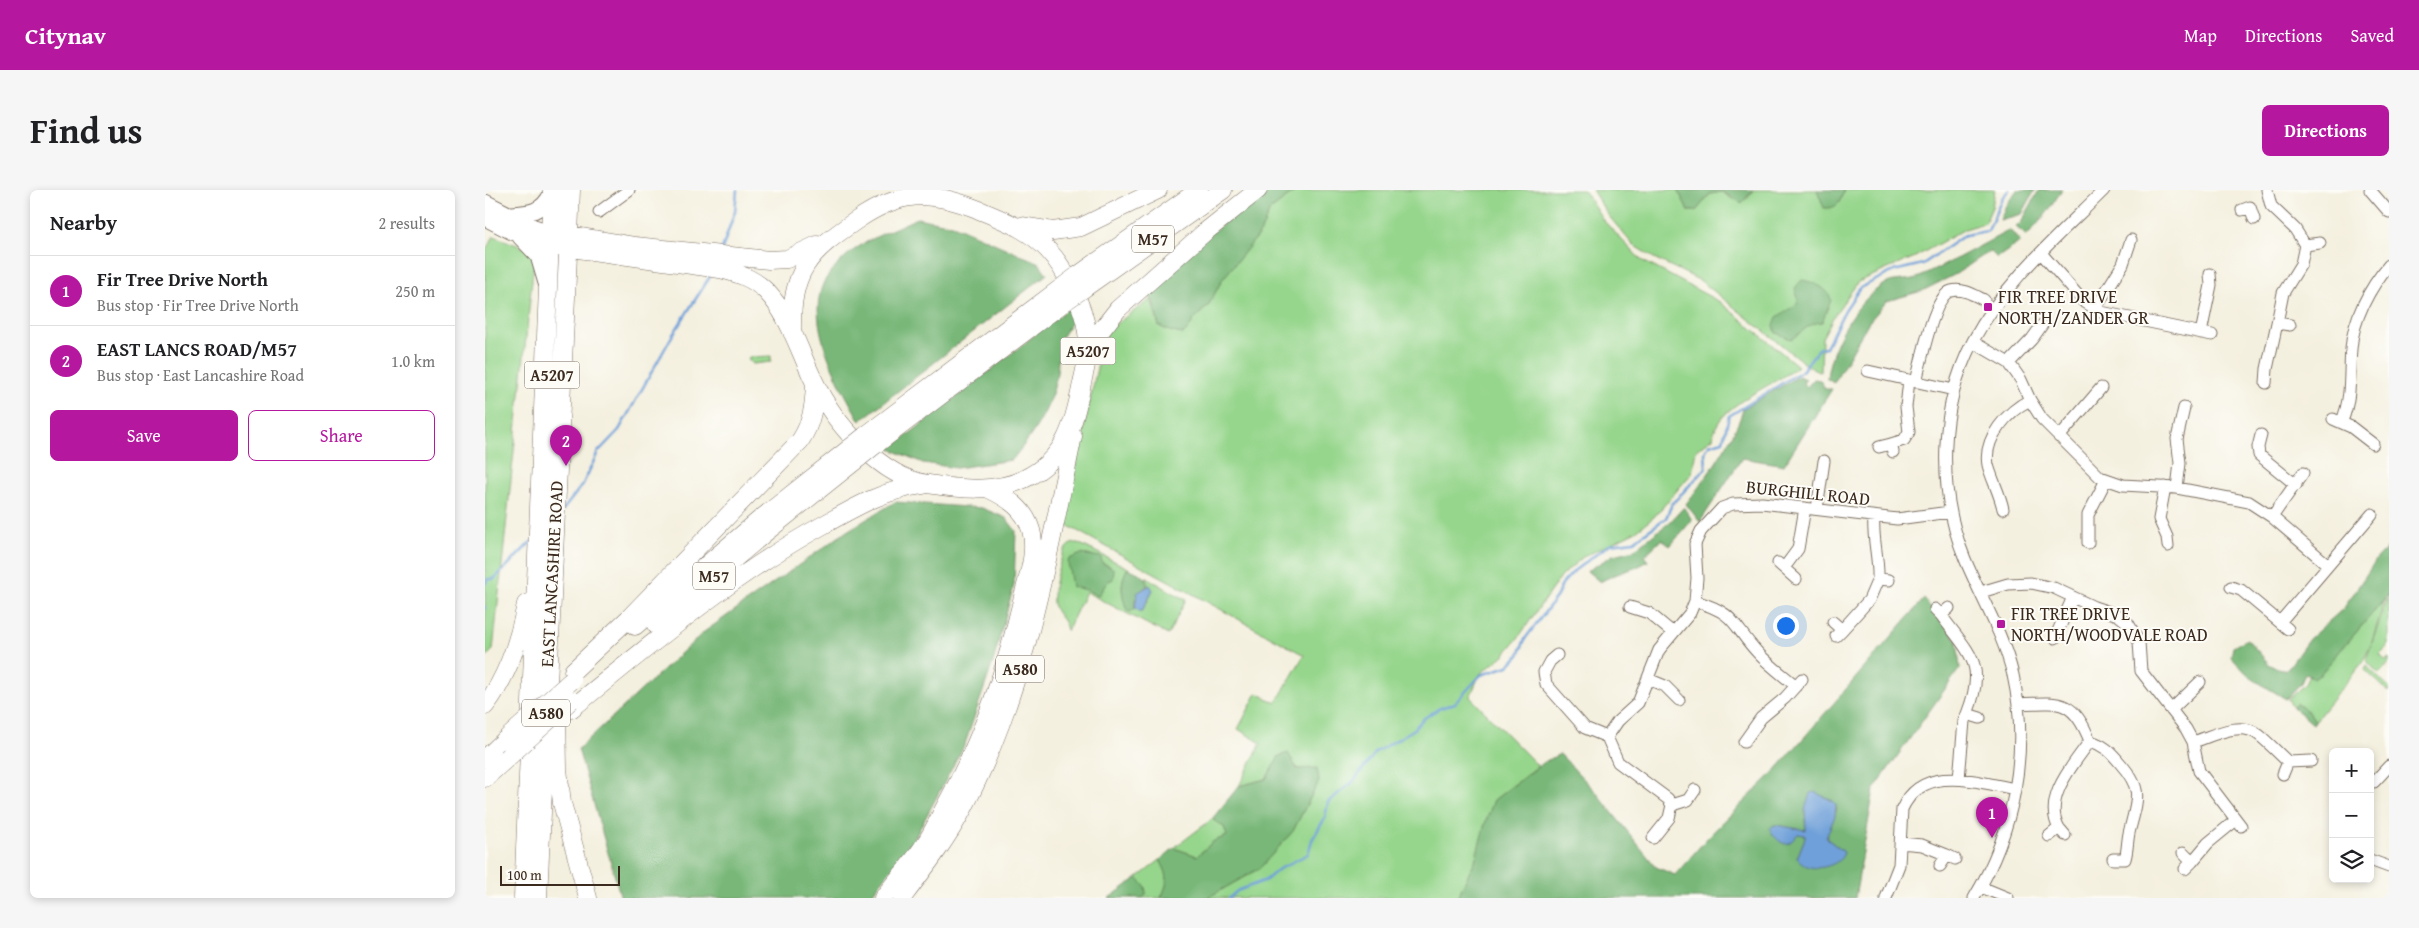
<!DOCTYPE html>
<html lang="en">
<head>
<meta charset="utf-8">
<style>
	:root { --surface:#fff; --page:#f6f6f6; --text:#202124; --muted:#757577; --line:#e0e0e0; --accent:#b5179e }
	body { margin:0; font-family:"Gentium Book Plus",serif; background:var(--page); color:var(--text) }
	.controls { position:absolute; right:15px; bottom:15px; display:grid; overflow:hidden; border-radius:8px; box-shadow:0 2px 8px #0003 }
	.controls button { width:45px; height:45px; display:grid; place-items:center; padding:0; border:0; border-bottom:1px solid var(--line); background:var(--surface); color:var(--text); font:25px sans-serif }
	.scale { position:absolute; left:15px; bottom:12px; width:120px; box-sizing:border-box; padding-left:5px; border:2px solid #3b2a1e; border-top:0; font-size:14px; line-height:18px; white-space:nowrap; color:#3b2a1e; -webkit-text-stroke:4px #fdfcf7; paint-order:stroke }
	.you { position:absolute; left:1300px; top:435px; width:18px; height:18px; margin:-12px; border:4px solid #fff; border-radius:50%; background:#1a73e8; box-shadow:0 0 0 8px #1a73e833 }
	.badge { display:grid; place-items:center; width:32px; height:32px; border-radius:50%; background:var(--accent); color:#fff; font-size:16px; font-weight:700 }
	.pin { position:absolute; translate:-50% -41px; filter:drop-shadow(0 1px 2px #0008) }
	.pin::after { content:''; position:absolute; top:26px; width:18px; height:15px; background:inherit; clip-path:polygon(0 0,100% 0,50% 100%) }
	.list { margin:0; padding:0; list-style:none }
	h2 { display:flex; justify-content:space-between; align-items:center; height:65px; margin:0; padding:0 20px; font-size:21px }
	h2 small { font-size:16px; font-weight:400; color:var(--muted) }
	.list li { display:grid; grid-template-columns:32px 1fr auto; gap:15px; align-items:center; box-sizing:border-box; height:70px; padding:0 20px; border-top:1px solid var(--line) }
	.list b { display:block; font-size:19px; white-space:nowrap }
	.list p { margin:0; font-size:16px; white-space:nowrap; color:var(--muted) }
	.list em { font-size:16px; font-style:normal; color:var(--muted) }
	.actions { display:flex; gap:10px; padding:15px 20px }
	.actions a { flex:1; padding:11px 0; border:1px solid var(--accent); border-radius:8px; text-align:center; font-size:18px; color:var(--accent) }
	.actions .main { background:var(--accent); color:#fff }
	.icon { flex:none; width:28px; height:28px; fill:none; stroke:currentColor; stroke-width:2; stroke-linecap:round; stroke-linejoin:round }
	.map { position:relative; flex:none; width:1904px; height:708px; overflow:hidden; border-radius:8px }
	header { display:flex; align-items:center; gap:30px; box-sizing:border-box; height:70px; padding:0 25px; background:var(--accent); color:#fff }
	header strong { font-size:24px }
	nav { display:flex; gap:28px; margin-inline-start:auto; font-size:18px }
	.intro { display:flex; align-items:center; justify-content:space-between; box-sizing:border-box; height:120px; padding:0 30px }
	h1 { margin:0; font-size:35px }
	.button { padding:12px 22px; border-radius:8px; background:var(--accent); color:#fff; font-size:18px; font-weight:700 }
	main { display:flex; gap:30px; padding:0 30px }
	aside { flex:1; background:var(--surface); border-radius:8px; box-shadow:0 2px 8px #0003 }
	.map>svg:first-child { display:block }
	.green { fill:#96d68c; stroke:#688055; fill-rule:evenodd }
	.forest { fill:#78b778; stroke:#5a704b; fill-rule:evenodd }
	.water { fill:#6fa0d9; stroke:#55657c }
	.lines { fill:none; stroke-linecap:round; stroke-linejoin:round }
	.stream { stroke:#6fa0d9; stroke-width:2.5 }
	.minor-casing { stroke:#7c6f62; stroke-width:13 }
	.major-casing { stroke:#7c6f62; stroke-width:17 }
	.highway-casing { stroke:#7c6f62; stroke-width:19 }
	.minor { stroke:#fff; stroke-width:11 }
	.major { stroke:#fff; stroke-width:15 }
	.highway { stroke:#fff; stroke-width:18 }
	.highway-bridge-casing { stroke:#7c6f62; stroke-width:19; stroke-linecap:butt }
	.highway-bridge { stroke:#fff; stroke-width:18 }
	.poi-dot { fill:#b5179e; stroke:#fdfcf7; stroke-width:2 }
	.labels { text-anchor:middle; stroke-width:4; stroke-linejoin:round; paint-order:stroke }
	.shield { fill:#fdfcf7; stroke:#75695f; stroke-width:1 }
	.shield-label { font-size:16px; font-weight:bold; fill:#3b2a1e }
	.poi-label { font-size:18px; fill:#3b2a1e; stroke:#fdfcf7; text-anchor:start }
	.street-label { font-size:18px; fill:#3b2a1e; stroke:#fdfcf7 }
</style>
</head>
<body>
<header>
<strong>Citynav</strong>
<nav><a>Map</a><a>Directions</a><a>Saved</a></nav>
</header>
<div class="intro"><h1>Find us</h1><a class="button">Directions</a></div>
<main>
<aside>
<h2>Nearby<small>2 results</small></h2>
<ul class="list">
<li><span class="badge">1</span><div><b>Fir Tree Drive North</b><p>Bus stop · Fir Tree Drive North</p></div><em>250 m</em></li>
<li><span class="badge">2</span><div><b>EAST LANCS ROAD/M57</b><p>Bus stop · East Lancashire Road</p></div><em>1.0 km</em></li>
</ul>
<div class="actions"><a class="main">Save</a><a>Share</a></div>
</aside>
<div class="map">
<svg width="1904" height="708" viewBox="0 0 1904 708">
	<rect width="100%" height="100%" fill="#fdfcf7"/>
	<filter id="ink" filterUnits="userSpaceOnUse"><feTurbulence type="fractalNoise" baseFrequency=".02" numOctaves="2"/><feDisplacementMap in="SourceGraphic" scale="10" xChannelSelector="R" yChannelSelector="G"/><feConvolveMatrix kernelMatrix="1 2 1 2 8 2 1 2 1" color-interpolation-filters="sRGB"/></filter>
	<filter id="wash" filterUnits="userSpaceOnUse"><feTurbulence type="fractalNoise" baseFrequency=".0096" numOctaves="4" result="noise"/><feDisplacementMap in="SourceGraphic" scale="20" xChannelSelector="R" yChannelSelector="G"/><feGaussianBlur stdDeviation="1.12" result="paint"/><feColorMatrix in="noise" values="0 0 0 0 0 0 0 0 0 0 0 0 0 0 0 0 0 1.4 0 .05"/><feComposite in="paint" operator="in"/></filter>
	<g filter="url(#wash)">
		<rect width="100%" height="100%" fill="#f4f0df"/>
		<!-- green -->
		<path class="green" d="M812 0H1099L1118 30 1156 70 1235 112 1313 176C1290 196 1230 215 1228 248L1211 260 1207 283 1169 327 1151 341 1098 367 1076 386 1033 448 1019 465 995 484 985 507 1053 576 1009 610 1000 634 990 671 972 708H722L775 678 808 641 834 591 794 566 781 589 754 596 776 553 753 539 772 503 791 513 819 465 578 333 618 151 625 138 666 109 674 136 687 142 698 144 702 141 710 128 723 116 737 90 775 43 785 20Z
			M1107 0H1193L1203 21H1211L1225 4 1237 2 1247 9 1263 8 1268 0H1332L1354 13 1359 0H1510L1507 17 1500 33 1480 39 1430 67 1373 92 1350 124 1337 148 1336 182 1323 176 1216 91 1169 68 1148 55 1123 25Z
			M9 46 50 62 8 460 0 468V61Z
			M286 166V172L268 174 263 170 264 167Z
			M593 353 645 379 642 380C633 396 638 407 646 422L650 418 657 421 665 407V395L662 396 661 387 701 410 683 445 601 402 582 441C581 429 570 425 568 413 566 405 575 367 580 360 583 354 588 353 593 353ZM617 373 625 376 622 392 613 406 602 400Z
			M1904 404V455L1895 465 1901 471 1904 468V473L1894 484 1881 470Z
			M1900 409 1886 455 1877 473 1830 531 1824 522 1811 514 1808 517 1803 509 1820 494 1824 485 1836 483Z
			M1882 476 1904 498V502L1880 480Z
			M727 629 739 637 743 646 729 651 712 666 689 658Z
			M675 670C684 686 684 691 676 708H657L661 704 660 696 652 688Z"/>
		<!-- forest -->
		<path class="forest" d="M779 0H812L785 20 775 43 737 90 723 116 710 128 702 141 698 144 687 142 674 136 668 111 659 98Z
			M1193 0H1268L1257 13 1237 2 1225 4 1211 21H1203Z
			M1332 0H1359C1355 12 1353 19 1339 18Z
			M1532 0H1550L1537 24 1515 30 1521 15Z
			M1554 0H1577L1561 24 1542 46 1531 37 1536 33Z
			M432 28 468 35 554 73 562 84 375 231C355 196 319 133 339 92 343 85 351 76 356 71 375 51 408 40 432 28Z
			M1525 40 1535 52 1512 68 1505 61 1471 84 1437 101 1402 111 1383 133 1349 193 1342 189C1344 158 1372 109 1400 94 1411 88 1426 92 1437 86 1467 72 1496 55 1525 40Z
			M1317 90C1328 92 1344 98 1346 110L1337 132C1322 133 1318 143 1306 149L1291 143 1289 135 1292 127 1312 114 1313 109 1310 98Z
			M584 118C590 140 580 135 576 150 572 164 574 179 570 193 564 222 545 248 527 270L471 278 438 273 405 259Z
			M1314 186 1321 189 1318 193 1322 197 1329 189 1335 190 1340 199H1347L1299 275 1257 268 1215 332 1201 314C1219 291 1252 245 1258 219Z
			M410 312 497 318 521 328 531 341 529 395 508 472 480 554 427 653 384 708H136L93 559 219 442 362 341Z
			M1199 317 1207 330 1185 356 1177 349 1159 366 1163 371C1150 380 1132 382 1115 392L1102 381 1128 365 1149 360 1185 332Z
			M1904 356V404L1836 483 1829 488 1820 484 1816 493 1801 509 1766 488 1746 467 1748 457 1762 449 1785 475 1801 481 1824 449 1859 418 1893 367Z
			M596 364 616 367 617 373 629 379 628 389 622 392 613 406 602 400 587 397 583 373 584 369Z
			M642 379H645C653 383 664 386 662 396 654 401 649 408 650 418L646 422 642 421C637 406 634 394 642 379Z
			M1439 409 1472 450 1475 478 1389 599 1370 708H972L990 671 1000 634 1009 610 1061 571 1075 564 1110 601 1171 677 1190 685 1225 645 1290 581ZM1329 602 1348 611 1352 619 1341 648 1359 662C1344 678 1330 684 1312 668L1320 648V645L1313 644 1304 653 1288 645 1285 638 1290 635 1321 641 1320 630 1325 604Z
			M1811 513 1824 522 1830 531 1828 534 1808 517Z
			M803 563 812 579 832 578 834 591 808 641 775 678 722 708H676C684 691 684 686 675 670L689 658 712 666 729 651 742 646 739 637 727 629 754 596 781 589 794 566Z
			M652 688 660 696 661 704 657 708H624Z"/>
		<!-- water -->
		<path class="water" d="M665 395 668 400 657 421H654L650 418 652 403Z
			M1329 602 1348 611 1351 615 1350 626 1341 648 1359 662C1357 674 1336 680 1325 677 1320 676 1316 672 1312 668L1320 648V645L1313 644C1310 646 1307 652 1304 653 1297 657 1286 644 1285 638L1290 635 1321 640 1320 620 1325 603Z"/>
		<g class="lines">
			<!-- stream -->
			<path class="stream" d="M237 59 250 21 252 0
				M78 320 98 294 113 262 134 240 187 146 226 85
				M0 394 3 389H9L46 352
				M0 417V418
				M744 708 752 701 781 690 794 679 823 664 827 650 840 628 843 612 868 592 891 562 928 540 938 529 953 519 970 513 996 485 1023 476 1034 465 1040 449 1072 406 1077 394 1090 380 1125 354 1149 351 1181 328 1187 314 1221 278 1220 262 1224 255 1238 251 1244 226 1317 181 1334 158 1341 157 1360 120 1375 98 1409 81 1438 74 1480 45 1503 41 1517 8 1524 0"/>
		</g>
	</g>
	<g filter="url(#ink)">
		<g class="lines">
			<defs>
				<path id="minor" d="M1782 0 1786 16 1810 39 1820 55 1816 74 1798 103 1792 133
					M1885 0 1904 22
					M1757 20 1765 17 1769 29
					M114 22 144 0
					M1820 55 1835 53
					M1556 63 1598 111 1616 122 1727 145
					M1610 119 1638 74 1646 50
					M1716 143 1726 95 1725 84
					M1488 152 1524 173 1536 190 1545 210 1557 229 1615 287 1638 295 1692 298 1764 312 1787 327 1843 375
					M1524 173 1547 149 1557 135
					M1383 181 1469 200
					M1431 192C1435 176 1449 105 1466 101 1478 98 1489 105 1499 110
					M1781 193 1782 179 1792 133 1805 135
					M1848 229 1866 237 1888 254
					M1857 231C1867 207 1864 184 1866 159 1868 129 1885 97 1904 75
					M1776 245 1773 257 1774 265 1811 295
					M1574 247 1616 198
					M1406 254 1419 250 1424 242 1421 217 1424 190
					M1394 257 1406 254 1408 262
					M1680 297 1674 329 1682 347 1683 356
					M1692 298 1695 273 1692 249 1699 218
					M1332 319 1339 271
					M1518 319C1515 304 1507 290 1503 275 1498 248 1523 221 1545 210
					M1389 327C1387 348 1394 368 1393 389L1404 390
					M1787 327 1818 283
					M1603 353V325L1621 290
					M1293 373 1311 389
					M1299 378 1313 359 1320 318
					M1746 397 1756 400 1803 439
					M1496 402 1523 394 1546 393 1569 398 1609 417 1633 425 1643 433 1654 452 1656 481 1701 539 1708 552 1714 581 1756 636
					M1210 411C1253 424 1246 434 1273 463 1284 475 1298 485 1311 496
					M1145 417 1164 423 1188 443
					M1450 419 1456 425 1464 418
					M1456 425C1485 465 1502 473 1482 524
					M1348 432 1357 440 1351 446
					M1795 432 1887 324
					M1357 440 1384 410 1393 389
					M1570 448 1588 407
					M1072 465 1065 471 1059 482 1061 494 1100 538 1122 547 1133 572 1183 609 1187 615
					M1163 489 1180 496 1194 510
					M1533 514C1574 512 1588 508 1605 551
					M1686 520 1715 492
					M1122 547 1133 531 1153 513 1174 460 1205 423 1210 411 1212 388 1210 354 1216 341 1237 318 1248 314 1277 313 1412 329 1465 322
					M1605 551C1619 555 1626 562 1635 573 1658 599 1653 608 1645 639 1642 649 1643 659 1640 669H1628
					M1259 552 1276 528 1300 508 1317 489
					M1708 552C1727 546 1756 530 1774 545 1784 553 1793 563 1803 572L1826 571
					M1798 584 1803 572
					M1474 589 1479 531 1482 524 1495 528
					M1889 592 1904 576
					M1574 638C1557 608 1589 574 1605 551
					M1564 646 1574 638 1580 645
					M1168 648 1184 628 1187 615 1203 610 1210 600
					M1415 653 1437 655 1462 665
					M1698 663 1707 672 1700 679
					M1885 670 1904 677
					M1707 672 1723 653 1751 630
					M1455 676 1462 665 1470 669
					M1496 697 1523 708
					M1401 708 1414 675 1417 619C1438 573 1491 592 1530 599
					M1489 708C1529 642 1545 561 1528 485 1518 443 1496 408 1480 369 1452 301 1454 216 1488 151 1520 91 1572 47 1619 0"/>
				<path id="major" d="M0 12 49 37 65 42
					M24 24C43 23 57 23 66 4
					M0 28 27 42 67 55 73 48 77 0
					M35 47 53 66 61 93"/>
				<path id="highway" d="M536 36 568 41 596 37 673 0
					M73 43 150 56 284 70 302 69 332 55
					M65 55 235 79C252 83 268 88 281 101 305 126 314 161 329 191 348 232 396 288 443 294 474 299 511 303 539 289 581 269 589 234 597 193 601 176 605 160 602 142 599 117 580 78 563 60 544 39 517 30 492 19 444 0 414 1 372 30 323 63 306 80 307 142
					M592 86 714 0
					M598 99 738 0
					M604 163 614 143 633 119 720 42 773 0
					M380 246 576 98
					M390 255 582 110
					M171 435 281 342 375 267
					M150 436 273 331 365 258
					M88 481 143 429 315 251C327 233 329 216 330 195
					M0 516C23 486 34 451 41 414
					M86 519C168 453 247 385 340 334 372 316 401 299 438 295
					M72 522 73 579 77 613 103 708
					M0 569 20 550
					M0 588 20 570
					M38 708 67 0
					M53 708 86 0
					M398 708C411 691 426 675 438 657 447 645 453 630 460 617 496 552 519 487 536 415 541 392 553 363 546 340 540 319 523 308 504 299
					M417 708C439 679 462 649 479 617 539 502 562 372 588 246"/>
			</defs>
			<!-- minor casing -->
			<use href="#minor" class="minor-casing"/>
			<!-- major casing -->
			<use href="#major" class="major-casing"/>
			<!-- highway casing -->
			<use href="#highway" class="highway-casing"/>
			<!-- minor -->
			<use href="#minor" class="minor"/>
			<!-- major -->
			<use href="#major" class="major"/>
			<!-- highway -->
			<use href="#highway" class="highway"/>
			<defs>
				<path id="highway-bridge" d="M576 98 592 86
					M582 110 598 99
					M365 258 380 246
					M375 267 390 255
					M20 550 87 490
					M20 570 86 510"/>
			</defs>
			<!-- highway-bridge casing -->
			<use href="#highway-bridge" class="highway-bridge-casing"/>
			<!-- highway-bridge -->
			<use href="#highway-bridge" class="highway-bridge"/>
		</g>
	</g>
	<!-- markers -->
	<g class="poi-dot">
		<rect x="1498" y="112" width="10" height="10" rx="2.5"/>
		<rect x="1511" y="429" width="10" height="10" rx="2.5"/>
	</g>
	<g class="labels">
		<!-- shield labels -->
		<g class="shield">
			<rect x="647" y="35.5" width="42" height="27" rx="4"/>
			<rect x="575.5" y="147.5" width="55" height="27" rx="4"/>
			<rect x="39.5" y="171.5" width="55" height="27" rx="4"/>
			<rect x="208" y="372.5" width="42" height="27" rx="4"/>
			<rect x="511" y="465.5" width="48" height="27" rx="4"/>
			<rect x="37" y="509.5" width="48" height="27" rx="4"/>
		</g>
		<g class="shield-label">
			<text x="668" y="55">M57</text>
			<text x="603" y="167">A5207</text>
			<text x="67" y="191">A5207</text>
			<text x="229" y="392">M57</text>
			<text x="535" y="485">A580</text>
			<text x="61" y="529">A580</text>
		</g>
		<!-- poi labels -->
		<g class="poi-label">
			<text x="1513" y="113">FIR TREE DRIVE<tspan x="1513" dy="21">NORTH/ZANDER GR</tspan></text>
			<text x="1526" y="430">FIR TREE DRIVE<tspan x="1526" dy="21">NORTH/WOODVALE ROAD</tspan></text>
		</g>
		<!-- street labels -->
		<g class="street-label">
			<text transform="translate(1323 303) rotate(6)" y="6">BURGHILL ROAD</text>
			<text transform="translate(67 384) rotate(-87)" y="6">EAST LANCASHIRE ROAD</text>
		</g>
	</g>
</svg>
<div class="controls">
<button>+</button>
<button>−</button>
<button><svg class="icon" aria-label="layers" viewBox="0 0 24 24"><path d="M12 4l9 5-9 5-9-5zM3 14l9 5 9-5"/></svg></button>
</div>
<div class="scale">100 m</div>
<div class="you"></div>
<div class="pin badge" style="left:1507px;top:648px">1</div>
<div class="pin badge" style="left:81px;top:276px">2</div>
</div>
</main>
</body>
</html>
